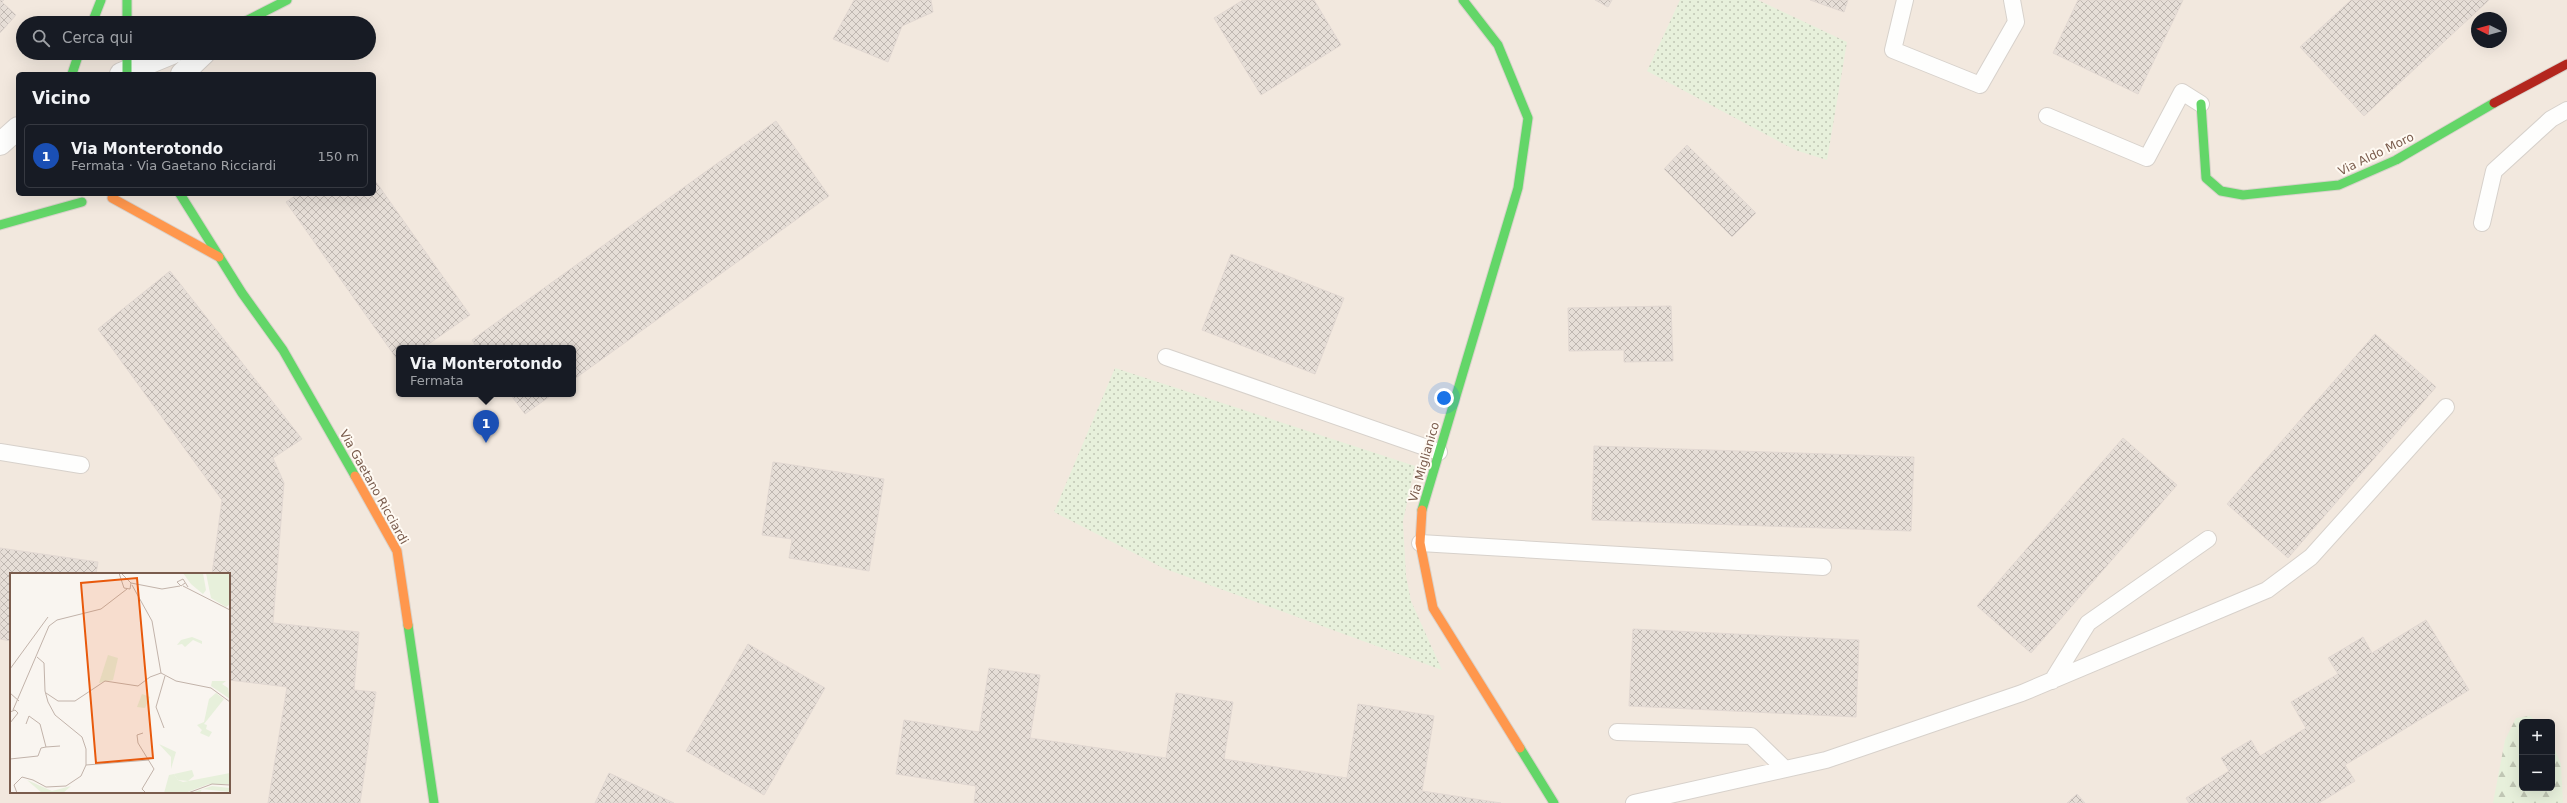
<!DOCTYPE html>
<html lang="it">
<head>
<meta charset="utf-8">
<style>
	:root { --surface:#171b24; --page:#242831; --text:#f1f3f6; --muted:#9ea1a6; --line:#363941; --accent:#a69286 }
	body { margin:0; font-family:"DejaVu Sans",sans-serif; background:var(--page); color:var(--text) }
	.controls { position:absolute; right:12px; bottom:12px; display:grid; overflow:hidden; border-radius:6px; box-shadow:0 4px 16px #0002 }
	.controls button { width:36px; height:36px; display:grid; place-items:center; padding:0; border:0; border-bottom:1px solid var(--line); background:var(--surface); color:var(--text); font:20px sans-serif }
	.compass { position:absolute; left:2471px; top:12px; width:36px; height:36px; border-radius:50%; background:var(--surface); box-shadow:0 4px 16px #0002; rotate:275deg }
	.you { position:absolute; left:1444px; top:398px; width:14px; height:14px; margin:-10px; border:3px solid #fff; border-radius:50%; background:#1a73e8; box-shadow:0 0 0 6px #1a73e833 }
	.badge { display:grid; place-items:center; width:26px; height:26px; border-radius:50%; background:var(--accent); color:#fff; font-size:13px; font-weight:700 }
	.pin { position:absolute; translate:-50% -33px; filter:drop-shadow(0 1px 2px #0008) }
	.pin::after { content:''; position:absolute; top:21px; width:14px; height:12px; background:inherit; clip-path:polygon(0 0,100% 0,50% 100%) }
	.popup { position:absolute; left:396px; top:345px; width:180px; height:52px; box-sizing:border-box; display:grid; place-content:center; border-radius:6px; background:var(--surface); filter:drop-shadow(0 1px 3px #0005); font-size:13px; white-space:nowrap; color:var(--muted) }
	.popup b { font-size:15px; color:var(--text) }
	.popup::after { content:''; position:absolute; left:50%; top:100%; margin-left:-8px; border:8px solid transparent; border-top-color:var(--surface) }
	.list { margin:0; padding:0; list-style:none }
	h2 { display:flex; justify-content:space-between; align-items:center; height:52px; margin:0; padding:0 16px; font-size:17px }
	h2 small { font-size:13px; font-weight:400; color:var(--muted) }
	.list li { display:grid; grid-template-columns:26px 1fr auto; gap:12px; align-items:center; box-sizing:border-box; height:64px; margin:0 8px 8px; padding:0 8px; border:1px solid var(--line); border-radius:6px }
	.list b { display:block; font-size:15px; white-space:nowrap }
	.list p { margin:0; font-size:13px; white-space:nowrap; color:var(--muted) }
	.list em { font-size:13px; font-style:normal; color:var(--muted) }
	.icon { flex:none; width:22px; height:22px; fill:none; stroke:currentColor; stroke-width:2; stroke-linecap:round; stroke-linejoin:round }
	.map { position:relative; flex:none; width:2567px; height:803px; overflow:hidden }
	.search { position:absolute; background:var(--surface); box-shadow:0 4px 16px #0002; left:16px; top:16px; width:360px; height:44px; display:flex; align-items:center; gap:10px; box-sizing:border-box; padding:0 14px; border-radius:22px; color:var(--muted); font-size:15px }
	.panel { position:absolute; background:var(--surface); box-shadow:0 4px 16px #0002; left:16px; top:72px; width:360px; height:124px; border-radius:6px }
	.map>svg:first-child { display:block }
	.residential { fill:#f2e8de; fill-rule:evenodd }
	.grass { fill:url(#grass-dots) }
	.forest { fill:url(#forest-firs) }
	.building { fill:url(#building-cross-hatch); stroke:#e2d8d2 }
	.lines { fill:none; stroke-linecap:round; stroke-linejoin:round }
	.lane-casing { stroke:#d7d1cb; stroke-width:18 }
	.street-casing { stroke:#d7d1cb; stroke-width:24 }
	.fast-casing { stroke:#d9d2cb; stroke-width:11 }
	.slow-casing { stroke:#d9d2cb; stroke-width:11 }
	.jam-casing { stroke:#d9d2cb; stroke-width:11 }
	.lane { stroke:#fefefd; stroke-width:16 }
	.street { stroke:#fefefd; stroke-width:22 }
	.fast { stroke:#63d668; stroke-width:9 }
	.slow { stroke:#ff974d; stroke-width:9 }
	.jam { stroke:#b3261e; stroke-width:9 }
	.labels { text-anchor:middle; stroke-width:4; stroke-linejoin:round; paint-order:stroke }
	.street-label { font-size:12px; fill:#7a5c4d; stroke:#fffaf3 }
	.inset-road { fill:none; stroke:#c2b3aa; stroke-width:1 }
	.view { fill:#e8590c; fill-opacity:0.15; stroke:#e8590c; stroke-width:2 }
	.inset-edge { fill:none; stroke:#7a5c4d; stroke-width:2 }
</style>
</head>
<body>
<div class="map">
<svg width="2567" height="803" viewBox="0 0 2567 803">
	<defs>
		<pattern id="grass-dots" width="8" height="8" patternUnits="userSpaceOnUse"><rect width="8" height="8" fill="#e7f0db"/><path d="M2 2h.1M6 6h.1" fill="none" stroke="#c0c6b4" stroke-width="1.8" stroke-linecap="round"/></pattern>
		<pattern id="forest-firs" width="22" height="20" patternUnits="userSpaceOnUse"><rect width="22" height="20" fill="#e7f0db"/><path d="M5 1l3.5 6h-7zM16 11l3.5 6h-7z" fill="#c0c6b4"/></pattern>
		<pattern id="building-cross-hatch" width="8" height="8" patternUnits="userSpaceOnUse"><rect width="8" height="8" fill="#e6ded7"/><path d="M0 0l8 8M0 8l8-8" fill="none" stroke="#bfb7b1"/></pattern>
	</defs>
	<rect width="100%" height="100%" fill="#f9f5f0"/>
	<!-- residential -->
	<path class="residential" d="M0 0H2567V803H0ZM2477 18H2501V42H2477ZM23 23H369V53H23ZM18 74H374V194H18ZM399 348H573V394H399ZM11 574H229V792H11ZM2522 722H2552V788H2522Z"/>
	<!-- grass -->
	<path class="grass" d="M1680 0H1758L1847 42 1827 160 1795 150 1647 71Z
		M1115 368 1415 466 1403 521 1406 576 1411 601 1442 670 1163 568 1054 512Z"/>
	<!-- forest -->
	<path class="forest" d="M2530 716 2537 722H2522V788H2552V743L2561 764 2563 803H2493L2505 740 2516 718Z"/>
	<!-- building -->
	<path class="building" d="M0 0H4L2 2 16 15 0 33Z
		M854 0H931L933 12 902 26 888 62 833 39Z
		M1243 0H1314L1341 45 1261 95 1214 18Z
		M1595 0H1612L1608 7Z
		M1810 0H1848L1844 12Z
		M2078 0H2183L2138 94 2053 53Z
		M2351 0H2489L2364 116 2300 47Z
		M776 121 829 196 573 380V348H477L472 340Z
		M1687 145 1756 213 1732 237 1664 169Z
		M374 179 470 315 423 348H399V362L286 202 298 194H374Z
		M1231 254 1344 298 1315 374 1202 330Z
		M170 271 302 439 273 458 284 483 273 623 359 632 354 690 376 692 360 803H268L287 687 229 680V574H212L222 500 98 329Z
		M1671 306 1673 361 1624 362V350L1569 351 1568 308Z
		M2375 334 2436 387 2288 558 2227 504Z
		M510 394H553L525 414Z
		M2123 438 2177 485 2031 653 1977 606Z
		M1594 446 1914 457 1911 531 1592 520Z
		M773 462 884 479 869 571 789 558 792 539 762 535Z
		M0 548 98 562 96 574H11V641L0 639Z
		M2426 620 2469 690 2345 765 2355 781 2319 803H2189L2186 798 2229 771 2221 758 2251 740 2260 756 2306 728 2291 702 2338 674 2328 658 2363 637 2372 653Z
		M1633 629 1859 640 1856 717 1629 706Z
		M748 644 825 688 764 795 686 751Z
		M989 668 1040 675 1030 738 1166 758 1176 693 1233 702 1224 759 1347 778 1358 704 1434 716 1422 791 1501 803H974L976 786 896 774 904 720 979 732Z
		M609 773 674 803H595Z
		M2077 794 2085 803H2067Z"/>
	<g class="lines">
		<defs>
			<path id="lane" d="M1905 0 1893 50 1980 85 2016 22 2012 0
				M2047 116 2147 158 2182 92 2201 104
				M2482 223 2494 171 2551 119 2567 110
				M1166 357 1439 452
				M0 452 81 465
				M1420 543 1823 567
				M2052 681 2088 623 2208 539
				M1617 732 1751 736 1785 769
				M1634 803 1826 760 2022 693 2267 590 2311 557 2446 407"/>
			<path id="street" d="M121 74 172 53
				M182 74 204 53
				M0 144 18 128"/>
			<path id="fast" d="M127 0V23
				M92 23 101 0
				M242 23 287 0
				M127 53V74
				M72 74 79 53
				M2201 104 2206 178 2221 191 2243 195 2339 185 2396 160 2494 103
				M180 194 242 293 283 350 355 476
				M0 225 82 202
				M1422 510 1518 188 1528 118 1498 45 1463 0
				M408 625 434 803
				M1520 748 1554 803"/>
			<path id="slow" d="M112 198 219 257
				M355 476 397 551 408 625
				M1422 510 1420 543 1433 608 1520 748"/>
			<path id="jam" d="M2494 103 2567 64"/>
		</defs>
		<!-- lane casing -->
		<use href="#lane" class="lane-casing"/>
		<!-- street casing -->
		<use href="#street" class="street-casing"/>
		<!-- fast casing -->
		<use href="#fast" class="fast-casing"/>
		<!-- slow casing -->
		<use href="#slow" class="slow-casing"/>
		<!-- jam casing -->
		<use href="#jam" class="jam-casing"/>
		<!-- lane -->
		<use href="#lane" class="lane"/>
		<!-- street -->
		<use href="#street" class="street"/>
		<!-- fast -->
		<use href="#fast" class="fast"/>
		<!-- slow -->
		<use href="#slow" class="slow"/>
		<!-- jam -->
		<use href="#jam" class="jam"/>
	</g>
	<g class="labels">
		<!-- street labels -->
		<g class="street-label">
			<text transform="translate(2376 154) rotate(-26)" y="4">Via Aldo Moro</text>
			<text transform="translate(1424 462) rotate(-74)" y="4">Via Miglianico</text>
			<text transform="translate(374 487) rotate(61)" y="4">Via Gaetano Ricciardi</text>
		</g>
	</g>
	<!-- overview -->
	<g transform="translate(10 573)">
		<rect width="220" height="220" fill="#f9f5f0"/>
		<path d="M173 0H193L196 17 193 21 181 11ZM196 0H220V31L216 34 201 25ZM98 82 108 85 103 107 89 110ZM202 108H216L212 111 218 115 220 126 201 113ZM206 120 214 126 194 151 197 152 196 156 202 159 199 164 190 160 192 157 187 152 194 149 199 126ZM132 121 140 124 135 135 127 134ZM182 197 184 203 178 208 168 207 164 201Z" fill="#e7f0db"/>
		<path d="M182 64 192 68V71L183 67 175 74 172 71 167 72 171 67ZM149 171 166 179 161 196V184ZM220 200V211H199L175 220H154L159 202 164 201 168 207 173 209ZM17 207 42 218 61 213 53 220H32ZM202 213 220 215V219L192 216 190 220H181Z" fill="#e7f0db"/>
		<path class="inset-road" d="M109 0 114 15 120 16 121 10 111 0M121 10 152 16 170 13M175 10 171 13 167 9 173 6 178 14M122 12 142 48 151 100 166 108 201 115 220 129M173 13 220 37M0 96 38 44M0 120 9 128M36 120 48 128H65L95 108 128 113 140 104 151 100M3 137 39 53 47 47 91 36 117 16M0 139 5 137 8 140 0 150M154 155 146 134 155 103M133 160 127 162 128 170 144 196 132 216 136 220M36 174 50 173M0 186 28 183 31 175 36 174 30 151 19 143 16 151M76 192 139 187M7 220 4 212 12 204 23 207 36 214 56 213 71 203 76 192V176L72 164 45 142 38 129 35 118 34 90 27 84M178 220 202 211 220 212"/>
		<path class="view" d="M127 5 143 185 86 190 71 10Z"/>
		<rect width="220" height="220" class="inset-edge"/>
	</g>
</svg>
<div class="controls">
<button>+</button>
<button>−</button>
</div>
<svg class="compass" viewBox="-18 -18 36 36"><path d="M0-13l5 13h-10z" fill="#e53935"/><path d="M0 13l5-13h-10z" fill="#9ea1a6"/></svg>
<div class="you"></div>
<div class="pin badge" style="left:486px;top:443px;background:#1a4fb4">1</div>
<div class="popup"><b>Via Monterotondo</b>Fermata</div>
<div class="search"><svg class="icon" aria-label="search" viewBox="0 0 24 24"><circle cx="10" cy="10" r="6"/><path d="M15 15l6 6"/></svg>Cerca qui</div>
<section class="panel">
<h2>Vicino<small></small></h2>
<ul class="list">
<li><span class="badge" style="background:#1a4fb4">1</span><div><b>Via Monterotondo</b><p>Fermata · Via Gaetano Ricciardi</p></div><em>150 m</em></li>
</ul>
</section>
</div>
</body>
</html>
